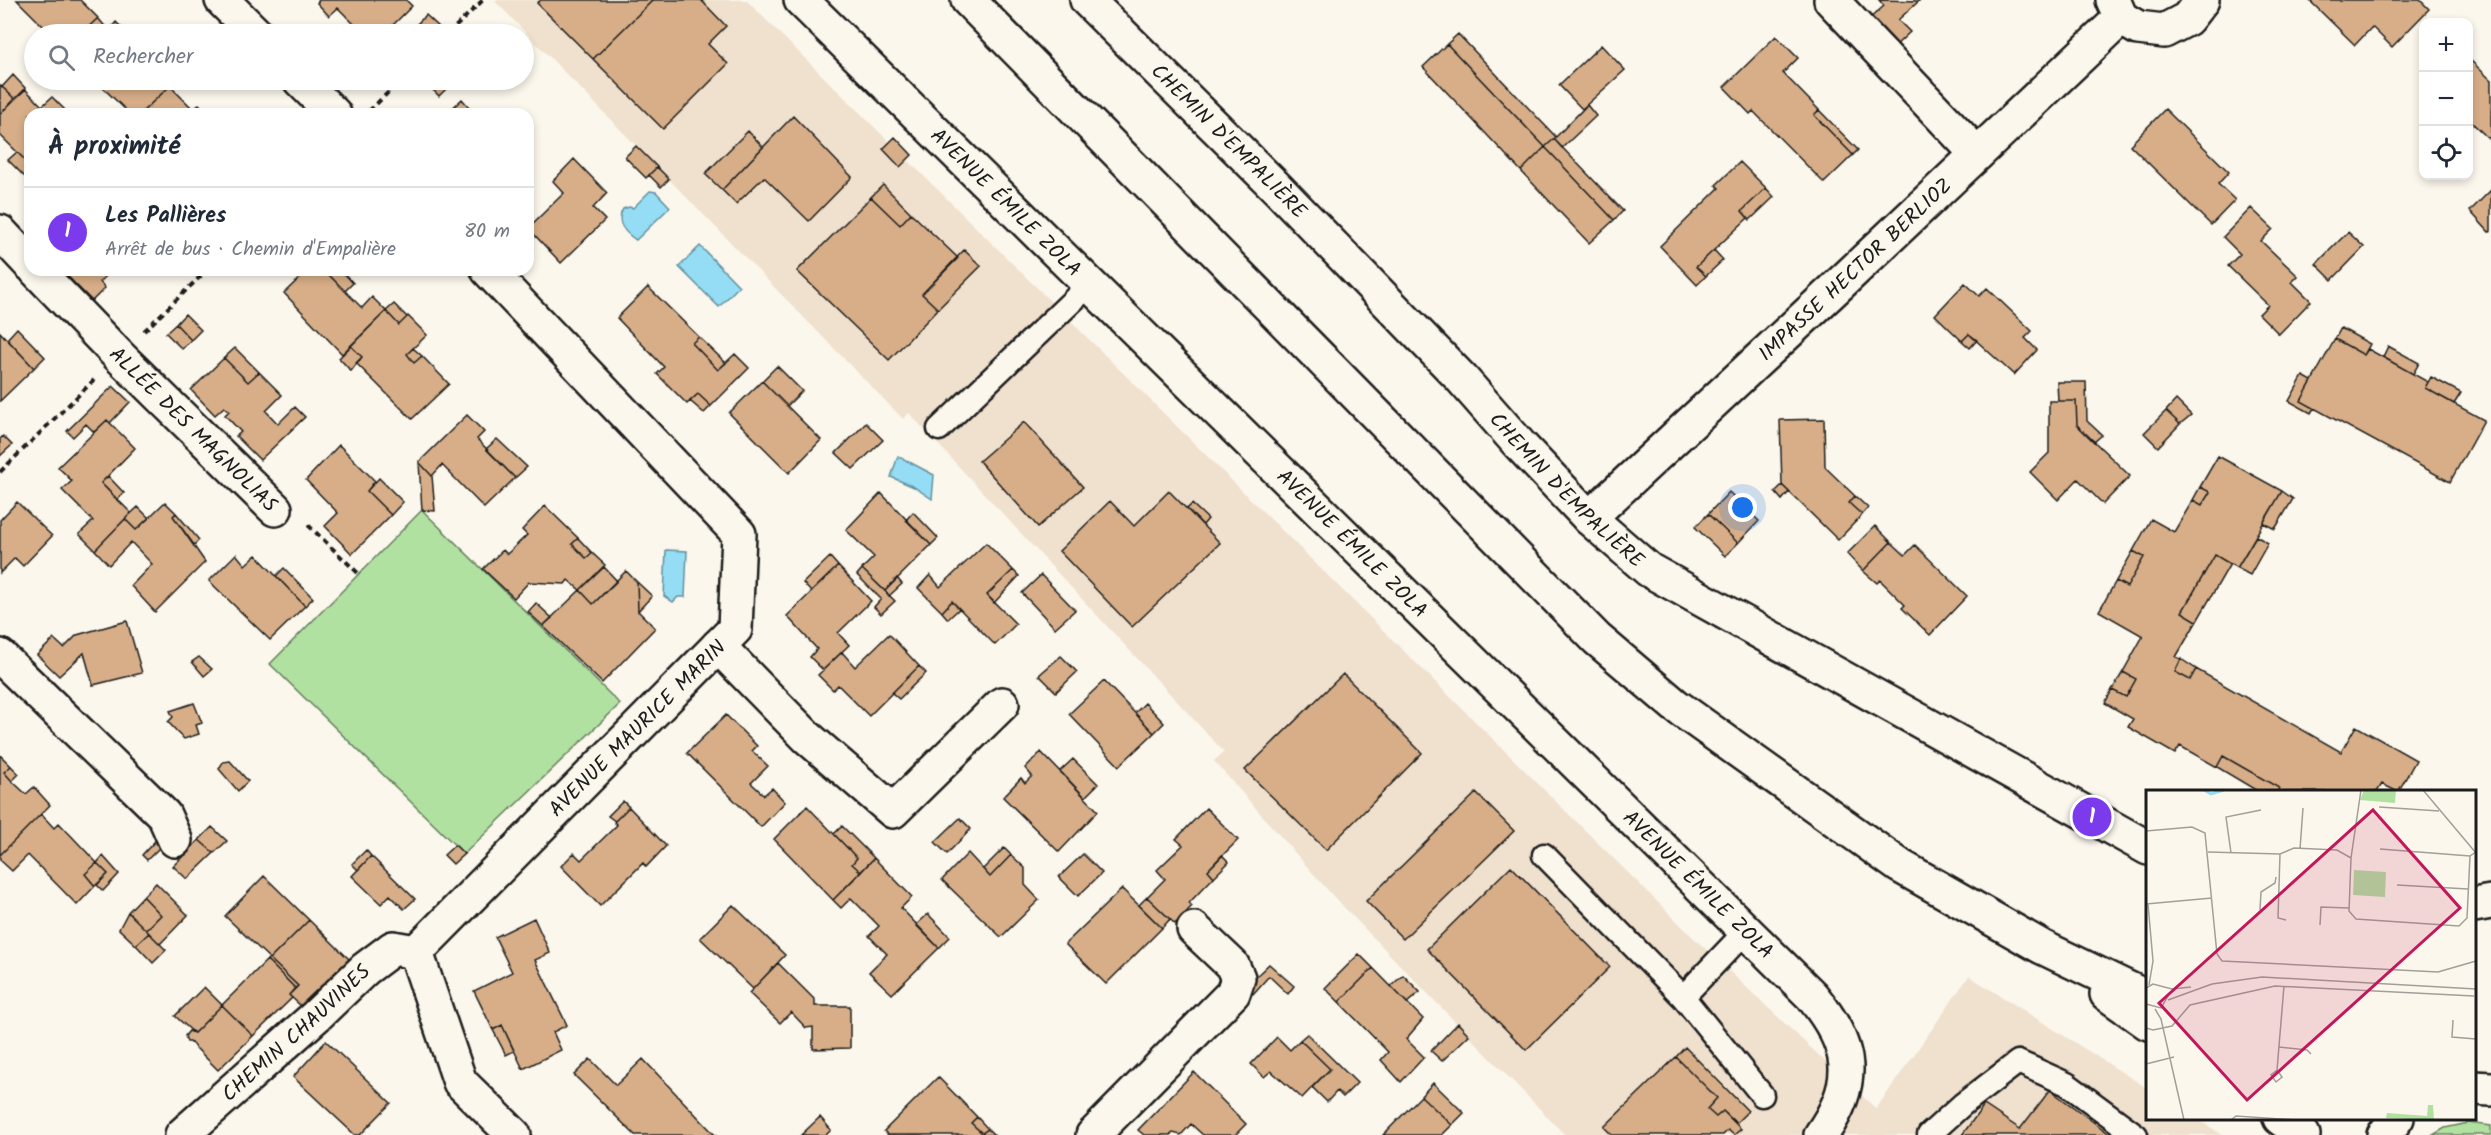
<!DOCTYPE html>
<html lang="fr">
<head>
<meta charset="utf-8">
<style>
	:root { --surface:#fff; --page:#f2f2f3; --text:#1f2937; --muted:#747a83; --line:#e0e1e3; --accent:#7c3aed }
	body { margin:0; font-family:Kalam,sans-serif; background:var(--page); color:var(--text) }
	.controls { position:absolute; right:18px; top:18px; display:grid; overflow:hidden; border-radius:12px; box-shadow:0 3px 9px #0003 }
	.controls button { width:54px; height:54px; display:grid; place-items:center; padding:0; border:0; border-bottom:2px solid var(--line); background:var(--surface); color:var(--text); font:30px sans-serif }
	.you { position:absolute; left:1743px; top:508px; width:21px; height:21px; margin:-15px; border:4px solid #fff; border-radius:50%; background:#1a73e8; box-shadow:0 0 0 9px #1a73e833 }
	.badge { display:grid; place-items:center; width:39px; height:39px; border-radius:50%; background:var(--accent); color:#fff; font-size:20px; font-weight:700 }
	.pin { position:absolute; translate:-50% -50%; border:3px solid #fff; box-shadow:0 2px 6px #0006 }
	.list { margin:0; padding:0; list-style:none }
	h2 { display:flex; justify-content:space-between; align-items:center; height:78px; margin:0; padding:0 24px; font-size:26px }
	h2 small { font-size:20px; font-weight:400; color:var(--muted) }
	.list li { display:grid; grid-template-columns:39px 1fr auto; gap:18px; align-items:center; box-sizing:border-box; height:90px; padding:0 24px; border-top:2px solid var(--line) }
	.list b { display:block; font-size:22px; white-space:nowrap }
	.list p { margin:0; font-size:20px; white-space:nowrap; color:var(--muted) }
	.list em { font-size:20px; font-style:normal; color:var(--muted) }
	.icon { flex:none; width:33px; height:33px; fill:none; stroke:currentColor; stroke-width:2; stroke-linecap:round; stroke-linejoin:round }
	.map { position:relative; flex:none; width:2491px; height:1135px; overflow:hidden }
	.search { position:absolute; background:var(--surface); box-shadow:0 3px 9px #0003; left:24px; top:24px; width:510px; height:66px; display:flex; align-items:center; gap:15px; box-sizing:border-box; padding:0 21px; border-radius:33px; color:var(--muted); font-size:22px }
	.panel { position:absolute; background:var(--surface); box-shadow:0 3px 9px #0003; left:24px; top:108px; width:510px; height:168px; border-radius:18px }
	.map>svg:first-child { display:block }
	.built { fill:#f0e1ce }
	.green { fill:#b0e1a1; stroke:#667e5e; stroke-width:1.5 }
	.water { fill:#94ddf5; stroke:#64909e; stroke-width:1.5 }
	.building { fill:#d7ae88; stroke:#1c1c1c; stroke-width:1.5 }
	.lines { fill:none; stroke-linecap:round; stroke-linejoin:round }
	.service-casing { stroke:#1c1c1c; stroke-width:27 }
	.minor-casing { stroke:#1c1c1c; stroke-width:38 }
	.secondary-casing { stroke:#1c1c1c; stroke-width:38 }
	.path { stroke:#1c1c1c; stroke-width:4; stroke-dasharray:6 4.5; stroke-linecap:butt }
	.service { stroke:#fbf7ec; stroke-width:22 }
	.minor { stroke:#fbf7ec; stroke-width:33 }
	.secondary { stroke:#fbf7ec; stroke-width:33 }
	.labels { text-anchor:middle; stroke-width:5; stroke-linejoin:round; paint-order:stroke }
	.street-label { font-size:21px; fill:#1c1c1c; stroke:#fbf7ec }
	.inset-river { fill:none; stroke:#94ddf5; stroke-width:3 }
	.inset-road { fill:none; stroke:#a29f99; stroke-width:1.5 }
	.view { fill:#c2185b; fill-opacity:0.15; stroke:#c2185b; stroke-width:3 }
	.inset-edge { fill:none; stroke:#1c1c1c; stroke-width:3 }
</style>
</head>
<body>
<div class="map">
<svg width="2491" height="1135" viewBox="0 0 2491 1135">
	<rect width="100%" height="100%" fill="#fbf7ec"/>
	<filter id="ink" filterUnits="userSpaceOnUse"><feTurbulence type="fractalNoise" baseFrequency=".0167" numOctaves="2"/><feDisplacementMap in="SourceGraphic" scale="12" xChannelSelector="R" yChannelSelector="G"/><feConvolveMatrix kernelMatrix="1 2 1 2 8 2 1 2 1" color-interpolation-filters="sRGB"/></filter>
	<g filter="url(#ink)">
		<!-- built -->
		<path class="built" d="M494 0H746L1696 940 1876 1109 1969 976 2147 1088 2148 1118 2197 1119 2223 1135H1565L1333 896 1214 761 1224 752 909 413 903 419Z"/>
		<!-- green -->
		<path class="green" d="M422 510 620 704 464 854 270 664Z
			M2468 1123 2491 1126V1135H2433L2445 1128Z"/>
		<!-- water -->
		<path class="water" d="M650 191 656 192 670 207 636 240C625 233 615 222 623 209L629 207 633 208Z
			M700 246 739 286 719 307 679 267Z
			M898 456 934 475 932 499 914 487 891 477Z
			M666 550 687 551 685 597H678L673 602 664 596Z"/>
		<!-- building -->
		<path class="building" d="M17 0H80L98 18 81 34H51Z
			M319 0H406L412 6 384 34H364L338 8 329 16 317 3Z
			M541 0H653L593 59 537 3Z
			M653 0H701L726 26 708 44 728 64 663 129 593 59Z
			M1879 0 1919 1 1898 20 1910 32 1894 47 1869 19 1884 6Z
			M2309 0H2420L2429 9 2392 47 2372 27 2355 45Z
			M426 15 439 27 431 34H414L410 31Z
			M98 18 108 30 104 34H81Z
			M116 22 128 34H118L111 28Z
			M1458 34 1556 137 1554 139 1545 147 1447 44Z
			M1776 36 1798 58 1783 73 1819 110 1814 115 1853 155 1824 183 1753 111 1750 114 1724 87Z
			M1447 44 1545 147 1521 171 1423 67Z
			M1601 45 1625 70 1582 109 1559 85Z
			M2468 58 2491 80V136L2488 138 2468 119Z
			M13 75 26 89 15 99 2 87Z
			M95 80H165L171 85 140 114H130Z
			M423 80H455L439 96Z
			M0 85 15 99 0 114Z
			M170 86 194 110 189 114H144L142 112Z
			M25 89 50 114H30V165L0 135V114Z
			M52 97 69 114H50L42 106Z
			M462 99 475 114H446Z
			M199 104 209 114H189L194 110Z
			M1587 105 1596 116 1562 148 1554 139Z
			M2165 109 2229 172 2218 184 2235 200 2211 225 2130 145Z
			M1819 110 1858 150 1853 155 1814 115Z
			M793 116 852 177 809 221 764 177 736 204 722 190Z
			M748 131 763 147 722 190 705 174Z
			M895 137 912 155 900 167 883 149Z
			M1554 139 1623 211 1614 220 1545 147Z
			M636 146 657 167 646 178 625 157Z
			M1545 147 1614 220 1589 243 1521 171Z
			M17 152 30 165V178L28 180 8 160Z
			M574 159 607 193 593 208 605 220 561 263 528 228 564 193 553 181Z
			M1740 162 1766 188 1742 211 1748 218 1696 267 1706 276 1697 285 1660 246 1719 188 1716 185Z
			M657 167 669 179 661 187 649 175Z
			M883 185 911 213 900 225 871 197Z
			M1766 188 1774 197 1750 220 1742 211Z
			M2491 190V231L2489 232 2470 211Z
			M871 197 900 225 911 213 958 258 922 294 938 309 889 360 797 271Z
			M2251 208 2273 229 2261 241 2298 276 2292 282 2311 301 2279 334 2259 314 2268 305 2228 266 2240 254 2223 237Z
			M2348 232 2364 247 2332 280 2316 264Z
			M964 250 981 266 938 309 922 294Z
			M1714 250 1723 260 1706 276 1696 267Z
			M61 270H112L100 282 105 288 92 301Z
			M308 270H324L362 308 372 297 386 311 342 354 284 293Z
			M324 270H341L353 283 345 291Z
			M1965 283 1979 296 1987 288 2032 331 2025 338 2037 350 2014 375 1969 334 1962 341 1935 315Z
			M648 287 699 337 692 343 718 370 735 354 749 368 711 406 698 394 687 404 657 374 664 367 617 318Z
			M394 304 407 317 399 325 386 311Z
			M386 311 399 325 408 316 427 335 407 354 414 363 422 356 449 384 412 419 356 363 362 357 351 346Z
			M185 314 201 330 191 340 176 324Z
			M176 324 191 340 182 349 166 333Z
			M17 328 45 357 34 368 7 339Z
			M2341 328 2370 344 2364 355 2335 339Z
			M0 332 34 368 0 401Z
			M1969 334 1977 340 1970 348 1962 341Z
			M699 337 726 363 718 370 692 343Z
			M2335 339 2364 355 2368 349 2428 382 2425 388 2484 420 2450 482 2301 401Z
			M351 346 362 357 351 371 339 358Z
			M2388 346 2419 363 2413 374 2383 357Z
			M235 348 259 372 248 382 224 358Z
			M413 348 422 356 414 363 407 354Z
			M224 358 248 382 259 372 282 395 266 411 278 424 295 407 305 417 260 460 236 436 241 432 225 415 229 411 224 407 215 415 191 390Z
			M777 366 802 391 787 406 762 381Z
			M2303 376 2312 381 2301 401 2314 408 2311 413 2289 401Z
			M2431 377 2461 393 2454 404 2425 388Z
			M762 381 821 440 789 473 729 413Z
			M2057 382H2086L2087 421 2102 435 2094 442 2077 425 2076 401H2058Z
			M113 386 130 402 110 423 107 420 94 432 86 424 73 437 67 431Z
			M698 394 711 406 704 413 690 401Z
			M2176 400 2191 415 2180 424 2166 411Z
			M2049 401H2076L2077 425 2130 476 2103 504 2078 479 2058 500 2030 472 2049 453Z
			M2166 411 2180 424 2158 447 2144 433Z
			M467 415 484 432 477 439 515 478 484 508 442 465 432 476 419 462Z
			M1824 419 1825 467 1855 496 1849 503 1862 515 1838 540 1782 485 1780 420Z
			M107 420 135 448 101 483 131 513 95 550 79 534 93 521 62 490 72 481 58 467Z
			M1024 422 1083 487 1038 527 979 461Z
			M866 423 883 440 853 469 836 453Z
			M3 436 12 445 0 456V439Z
			M497 439 527 467 515 478 486 449Z
			M339 445 375 481 367 491 391 515 352 554 325 526 338 513 306 480Z
			M2218 456 2282 491 2237 568 2215 555 2182 612 2197 621 2176 657 2181 659 2175 672 2190 680 2196 669 2341 752 2356 726 2416 760 2398 792 2382 784 2377 792H2277L2279 788 2223 756 2217 767 2180 746 2175 754 2128 727 2133 719 2105 703 2112 690 2126 697 2136 679 2123 672 2143 636 2099 611 2116 581 2127 587 2144 557 2133 551 2151 519 2174 532 2193 500 2202 505 2210 492 2200 487Z
			M419 462 432 476 435 511 422 510Z
			M108 476 124 493 117 500 101 483Z
			M379 478 403 502 391 515 367 491Z
			M1782 485 1789 492 1782 500 1775 492Z
			M2200 487 2210 492 2202 505 2193 500Z
			M1169 491 1220 543 1132 627 1059 551 1110 501 1134 526Z
			M2282 491 2293 499 2275 529 2263 523Z
			M1729 492 1759 521 1738 543 1708 514Z
			M881 493 931 545 885 591 862 569 874 557 846 530Z
			M1855 496 1868 508 1862 515 1849 503Z
			M17 502 52 536 23 566 15 558 0 573V520Z
			M165 502 176 513 173 516 205 562 155 612 131 586 152 564 131 542 109 565 95 550 125 519 136 530Z
			M1192 504 1208 519 1203 525 1187 509Z
			M545 506 578 538 572 544 586 558 592 553 605 565 580 590 568 580 565 584 529 582 514 598 483 569 503 550 507 554 527 535 522 530Z
			M138 507 149 518 136 530 125 519Z
			M913 512 938 538 931 545 906 520Z
			M176 513 199 540 194 545 173 516Z
			M1708 514 1738 543 1725 556 1695 527Z
			M1875 526 1891 542 1863 571 1847 554Z
			M2256 536 2268 543 2250 575 2237 568Z
			M578 538 592 553 586 558 572 544Z
			M1891 542 1905 555 1915 545 1967 596 1930 635 1902 608 1905 605 1880 580 1877 583 1863 571Z
			M986 543 1013 570 987 595 1016 624 995 645 952 601 942 612 918 588 930 575 940 587Z
			M2133 551 2144 557 2127 587 2116 581Z
			M236 554 245 565 256 555 305 606 270 640 209 581Z
			M2215 555 2230 564 2197 621 2182 612Z
			M830 557 838 566 811 592 803 583Z
			M838 566 871 601 838 633 849 645 823 670 810 657 817 649 787 616Z
			M604 567 617 581 593 604 580 590Z
			M284 568 313 598 305 606 276 576Z
			M862 569 895 601 881 614 874 607 881 599 857 575Z
			M1013 570 1019 576 994 603 987 595Z
			M626 571 637 582 638 611 655 628 602 683 543 626 580 590 593 604Z
			M1041 575 1075 610 1055 628 1022 593Z
			M897 578 902 584 889 596 885 591Z
			M637 582 652 596 638 611Z
			M952 601 959 609 948 619 942 612Z
			M536 603 552 618 543 626 528 612Z
			M127 621 142 673 93 685 84 653 59 676 37 655 54 639 64 648 77 635Z
			M889 634 919 666 869 716 838 685 833 690 818 675 842 652 855 667Z
			M1061 656 1077 672 1056 692 1039 675Z
			M199 657 212 669 204 676 192 662Z
			M2181 659 2196 669 2190 680 2175 672Z
			M919 666 926 673 899 699 892 693Z
			M2123 672 2136 679 2126 697 2112 690Z
			M1343 674 1422 753 1326 850 1245 770Z
			M1104 681 1154 733 1119 766 1069 714Z
			M194 703 202 723 196 725 199 734 184 739 168 722 173 717 170 711Z
			M1145 703 1164 723 1154 733 1135 713Z
			M726 715 757 746 752 751 768 766 751 783 764 795 772 788 785 802 761 827 687 753Z
			M1041 752 1098 811 1059 852 1003 797 1021 778 1025 783 1032 776 1025 768Z
			M0 755 11 766 4 772 12 781 26 794 34 787 50 805 0 855Z
			M2223 756 2279 788 2277 792H2259L2217 767Z
			M1073 759 1098 784 1085 797 1060 771Z
			M230 761 248 781 238 791 219 769 223 762Z
			M11 766 19 774 12 781 4 772Z
			M1476 793 1514 831 1403 939 1366 901Z
			M623 801 629 807 615 821 608 816Z
			M807 806 857 858 852 864 861 872 833 900 774 839Z
			M629 807 666 846 646 867 643 863 600 906 561 866 574 853 581 860 617 825 614 822Z
			M1206 808 1238 840 1208 870 1214 877 1189 903 1192 906 1175 924 1147 897 1165 879 1157 870 1183 845 1176 839Z
			M41 814 54 828 59 823 97 863 85 874 95 886 77 905 28 855 12 871 0 860V855Z
			M960 818 971 829 947 854 935 842Z
			M842 826 874 858 861 872 852 864 857 858 834 834Z
			M212 827 227 841 214 853 199 840Z
			M156 840 161 846 147 860 142 855Z
			M199 840 214 853 187 879 173 866Z
			M455 845 464 854 453 864 444 855Z
			M1004 848 1011 855 990 877 983 869Z
			M366 850 371 856 358 870 352 864Z
			M968 853 990 877 1011 855 1025 868V885L1039 900 1001 937 942 880Z
			M1083 854 1102 873 1078 896 1059 877Z
			M1222 855 1229 862 1214 877 1208 870Z
			M103 856 119 874 103 891 97 885 108 874 97 863Z
			M371 856 415 899 404 909 390 895 381 904 352 876Z
			M874 858 912 897 901 908 939 948 892 994 869 972 887 954 869 936 879 926 851 898 841 908 833 900Z
			M97 863 108 874 95 886 85 874Z
			M1511 866 1610 967 1526 1050 1427 949Z
			M264 876 309 920 270 959 225 916Z
			M156 883 188 915 160 944 146 930 161 915 143 896Z
			M1122 889 1162 928 1106 984 1065 944Z
			M143 896 161 915 146 930 128 912Z
			M1147 897 1170 919 1162 928 1139 905Z
			M733 905 785 955 753 989 700 938Z
			M128 912 149 933 136 945 119 929Z
			M928 914 950 937 939 948 916 925Z
			M534 918 550 953 535 960 567 1025 553 1032 561 1050 523 1069 502 1025 493 1030 474 991 512 972 495 937Z
			M309 920 350 960 302 1007 289 995 298 986 270 959Z
			M149 933 166 950 153 963 136 945Z
			M1359 954 1373 968 1339 1002 1325 988Z
			M269 958 270 959 298 986 295 988 267 960Z
			M267 960 295 988 289 995 292 998 253 1036 222 1005Z
			M778 963 815 1000V1006H850V1048L813 1049V1027L806 1028 791 1012 780 1023 749 993Z
			M1269 964 1294 986 1288 994 1269 976 1253 994 1245 987Z
			M1373 968 1423 1019 1406 1039 1424 1057 1401 1082 1381 1060 1388 1052 1339 1002Z
			M1403 975 1420 992 1407 1003 1391 986Z
			M204 987 222 1005 194 1033 175 1016Z
			M222 1005 253 1036 218 1070 190 1042H187L185 1036 189 1031 194 1033Z
			M1458 1023 1469 1035 1442 1061 1431 1051Z
			M502 1025 514 1051 506 1055 493 1030Z
			M1307 1034 1357 1083 1343 1097 1337 1091 1327 1102 1312 1087 1330 1069 1300 1040Z
			M1277 1037 1290 1050 1300 1040 1330 1069 1302 1098 1271 1071 1264 1077 1251 1064Z
			M326 1041 391 1103 360 1135H355L293 1077Z
			M1685 1047 1748 1111 1736 1123 1723 1111 1716 1117 1707 1109 1717 1098 1676 1057Z
			M1676 1057 1717 1098 1707 1109 1716 1117 1723 1111 1741 1129 1734 1135 1728 1130 1723 1135H1612L1604 1127Z
			M590 1059 616 1085 643 1059 715 1135H635L574 1075Z
			M1194 1072 1246 1124 1235 1135H1203L1191 1124 1181 1135 1173 1133 1170 1135H1144L1138 1130Z
			M938 1077 977 1117 971 1123 982 1133 988 1129 994 1135H888L884 1131Z
			M1433 1083 1464 1113 1452 1125 1421 1096Z
			M2050 1090 2111 1135H1962L1984 1105 2020 1129Z
			M1421 1096 1452 1125 1442 1135H1383Z
			M820 1117 831 1130 826 1135H801Z
			M977 1117 988 1129 982 1133 971 1123Z"/>
		<g class="lines">
			<defs>
				<path id="service" d="M939 429 1089 285
					M1544 855 1683 997 1746 931
					M1683 997 1762 1095
					M1929 1135 1963 1104 2018 1062 2067 1084 2136 1135"/>
				<g id="minor">
					<path d="M222 0 256 34"/>
					<path id="s1" d="M801 0 1812 996C1852 1045 1859 1081 1821 1135"/>
					<path id="s2" d="M1087 0 1277 188 1462 379 1519 444 1589 518 1649 570 2148 848"/>
					<path d="M1831 0 1977 154"/>
					<path d="M2113 0 2121 18 2138 28 2164 31 2187 19 2202 0"/>
					<path d="M300 80 334 114"/>
					<path d="M0 232 30 264"/>
					<path id="s3" d="M36 270 119 356 275 509"/>
					<path d="M488 270 739 534 735 629 416 952 460 1082 514 1135"/>
					<path id="s4" d="M1589 518 1842 282 2121 18"/>
					<path d="M718 646 807 737 893 811 1002 704"/>
					<path d="M0 656 164 815 175 840"/>
					<path d="M2474 905 2491 902"/>
					<path id="s5" d="M182 1135 316 1016 365 969 393 948 416 952"/>
					<path d="M1093 1135 1233 993 1238 978 1232 965 1194 929"/>
				</g>
				<path id="secondary" d="M968 0 1597 639 1676 706 1900 866 2042 947 2148 998
					M2107 994 2148 1023
					M2474 1088 2491 1089
					M2280 1118 2303 1135
					M2384 1135 2397 1118"/>
			</defs>
			<!-- service casing -->
			<use href="#service" class="service-casing"/>
			<!-- minor casing -->
			<use href="#minor" class="minor-casing"/>
			<!-- secondary casing -->
			<use href="#secondary" class="secondary-casing"/>
			<!-- path -->
			<path class="path" d="M448 34 483 0
				M369 111 401 80
				M144 331 207 270
				M0 472 94 380
				M308 525 359 574"/>
			<!-- service -->
			<use href="#service" class="service"/>
			<!-- minor -->
			<use href="#minor" class="minor"/>
			<!-- secondary -->
			<use href="#secondary" class="secondary"/>
		</g>
	</g>
	<g class="labels">
		<!-- street labels -->
		<g class="street-label">
			<text dy="7" stroke="none"><textPath href="#s2" startOffset="200">CHEMIN D'EMPALIÈRE</textPath></text>
			<text dy="7" stroke="none"><textPath href="#s1" startOffset="288">AVENUE ÉMILE ZOLA</textPath></text>
			<text dy="7" stroke="none"><textPath href="#s4" startOffset="364">IMPASSE HECTOR BERLIOZ</textPath></text>
			<text dy="7" stroke="none"><textPath href="#s3" startOffset="224">ALLÉE DES MAGNOLIAS</textPath></text>
			<text dy="7" stroke="none"><textPath href="#s2" startOffset="686">CHEMIN D'EMPALIÈRE</textPath></text>
			<text dy="7" stroke="none"><textPath href="#s1" startOffset="774">AVENUE ÉMILE ZOLA</textPath></text>
			<text transform="translate(637 728) rotate(-45)" y="7">AVENUE MAURICE MARIN</text>
			<text dy="7" stroke="none"><textPath href="#s1" startOffset="1260">AVENUE ÉMILE ZOLA</textPath></text>
			<text dy="7" stroke="none"><textPath href="#s5" startOffset="153">CHEMIN CHAUVINES</textPath></text>
		</g>
	</g>
	<!-- overview -->
	<g transform="translate(2146 790)">
		<rect width="330" height="330" fill="#fbf7ec"/>
		<path d="M218 0H250L249 13 214 10ZM208 80 240 82 239 107 207 105ZM282 315H287L288 330 240 328 241 323 281 326Z" fill="#b0e1a1"/>
		<path class="inset-river" d="M58 0 65 4 78 0"/>
		<path class="inset-road" d="M277 0 330 63M233 17 293 21M0 41 46 37 59 43 71 164 76 171 292 182 330 171M154 59 157 18M234 59 324 66M62 62 134 64 148 58 191 60 205 68 203 121 210 129 313 136 321 128 324 66 330 62M85 63 80 27 115 20M134 64 132 128 140 130M205 68 215 0M251 95 322 99M0 114 66 108M2 114 7 171 3 195M114 120 115 102 129 93 130 87M174 135 175 117 203 118M0 198 7 194 26 199 45 197M22 210 66 194 116 187 330 199M0 214 15 218 22 206M9 219 15 229 38 330M307 230 306 247 330 249M0 238 7 240 26 236 44 215 129 196 328 206M133 257 161 260 165 264M0 274 28 267M131 280 136 287 130 292 125 285 131 280 138 196M85 330 90 326 150 330"/>
		<path class="view" d="M227 20 314 118 101 310 13 213Z"/>
		<rect width="330" height="330" class="inset-edge"/>
	</g>
</svg>
<div class="controls">
<button>+</button>
<button>−</button>
<button><svg class="icon" aria-label="locate" viewBox="0 0 24 24"><circle cx="12" cy="12" r="6"/><path d="M12 2v4M12 18v4M2 12h4M18 12h4"/></svg></button>
</div>
<div class="you"></div>
<div class="pin badge" style="left:2092px;top:817px">1</div>
<div class="search"><svg class="icon" aria-label="search" viewBox="0 0 24 24"><circle cx="10" cy="10" r="6"/><path d="M15 15l6 6"/></svg>Rechercher</div>
<section class="panel">
<h2>À proximité<small></small></h2>
<ul class="list">
<li><span class="badge">1</span><div><b>Les Pallières</b><p>Arrêt de bus · Chemin d'Empalière</p></div><em>80 m</em></li>
</ul>
</section>
</div>
</body>
</html>
